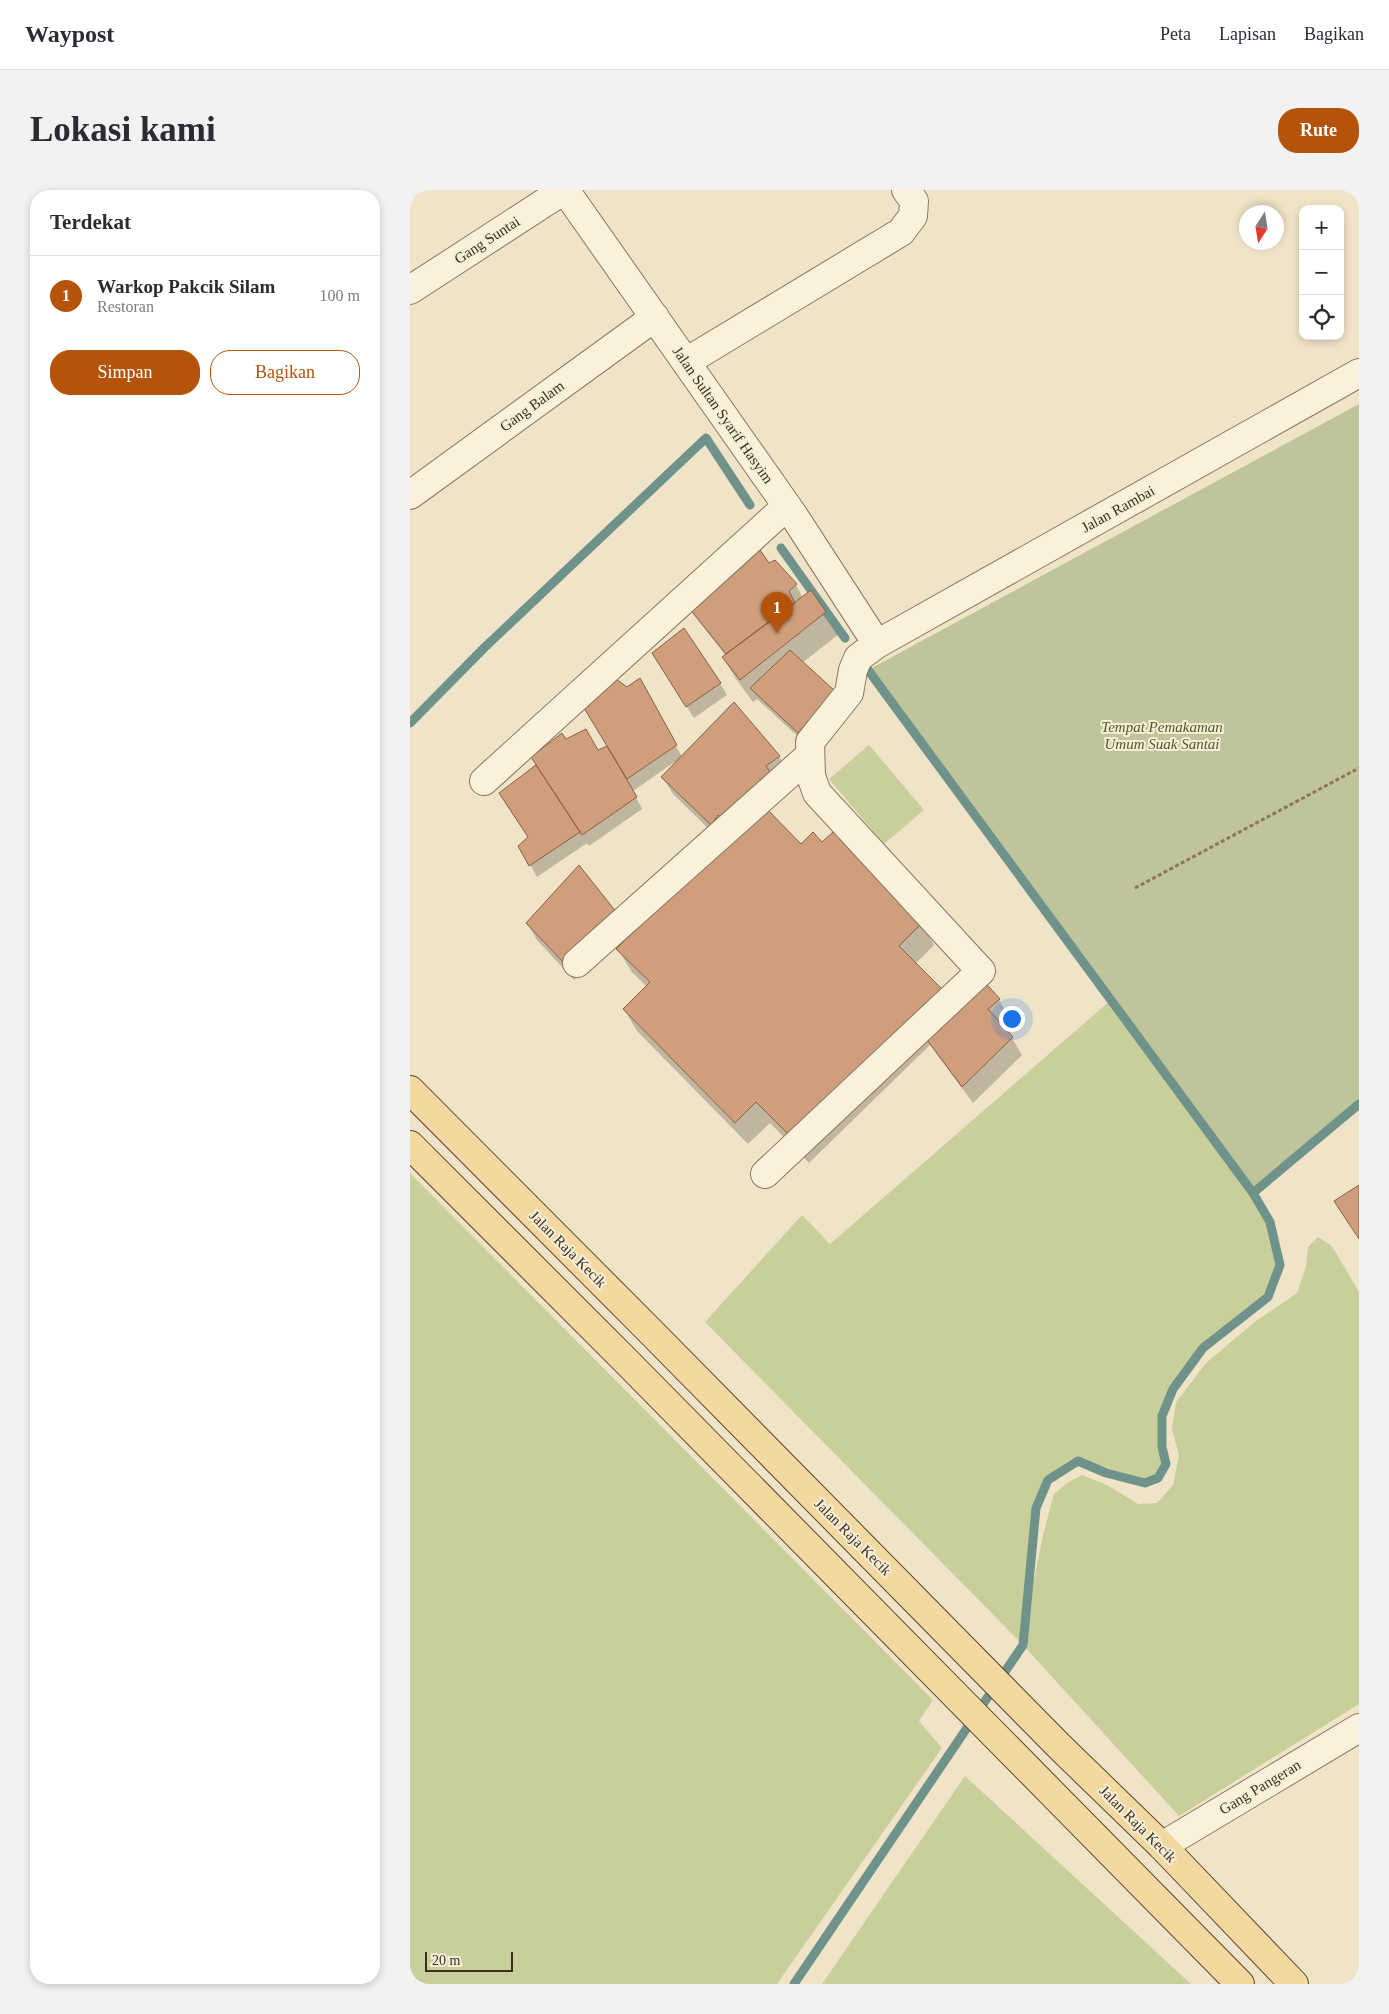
<!DOCTYPE html>
<html lang="id">
<head>
<meta charset="utf-8">
<style>
	:root { --surface:#fff; --page:#f2f2f3; --text:#2b2b33; --muted:#7c7c81; --line:#e1e1e2; --accent:#b45309 }
	body { margin:0; font-family:"Times New Roman",serif; background:var(--page); color:var(--text) }
	.controls { position:absolute; right:15px; top:15px; display:grid; overflow:hidden; border-radius:10px; box-shadow:0 2px 8px #0003 }
	.controls button { width:45px; height:45px; display:grid; place-items:center; padding:0; border:0; border-bottom:1px solid var(--line); background:var(--surface); color:var(--text); font:25px sans-serif }
	.compass { position:absolute; left:829px; top:15px; width:45px; height:45px; border-radius:50%; background:var(--surface); box-shadow:0 2px 8px #0003; rotate:192deg }
	.scale { position:absolute; left:15px; bottom:12px; width:88px; box-sizing:border-box; padding-left:5px; border:2px solid #3d2e20; border-top:0; font-size:14px; line-height:18px; white-space:nowrap; color:#3d2e20; -webkit-text-stroke:4px #f7eed8; paint-order:stroke }
	.you { position:absolute; left:601px; top:828px; width:18px; height:18px; margin:-12px; border:4px solid #fff; border-radius:50%; background:#1a73e8; box-shadow:0 0 0 8px #1a73e833 }
	.badge { display:grid; place-items:center; width:32px; height:32px; border-radius:50%; background:var(--accent); color:#fff; font-size:16px; font-weight:700 }
	.pin { position:absolute; translate:-50% -41px; filter:drop-shadow(0 1px 2px #0008) }
	.pin::after { content:''; position:absolute; top:26px; width:18px; height:15px; background:inherit; clip-path:polygon(0 0,100% 0,50% 100%) }
	.list { margin:0; padding:0; list-style:none }
	h2 { display:flex; justify-content:space-between; align-items:center; height:65px; margin:0; padding:0 20px; font-size:21px }
	h2 small { font-size:16px; font-weight:400; color:var(--muted) }
	.list li { display:grid; grid-template-columns:32px 1fr auto; gap:15px; align-items:center; box-sizing:border-box; height:80px; padding:0 20px; border-top:1px solid var(--line) }
	.list b { display:block; font-size:19px; white-space:nowrap }
	.list p { margin:0; font-size:16px; white-space:nowrap; color:var(--muted) }
	.list em { font-size:16px; font-style:normal; color:var(--muted) }
	.actions { display:flex; gap:10px; padding:15px 20px }
	.actions a { flex:1; padding:11px 0; border:1px solid var(--accent); border-radius:20px; text-align:center; font-size:18px; color:var(--accent) }
	.actions .main { background:var(--accent); color:#fff }
	.icon { flex:none; width:28px; height:28px; fill:none; stroke:currentColor; stroke-width:2; stroke-linecap:round; stroke-linejoin:round }
	.map { position:relative; flex:none; width:949px; height:1794px; overflow:hidden; border-radius:20px }
	header { display:flex; align-items:center; gap:30px; box-sizing:border-box; height:70px; padding:0 25px; background:var(--surface); border-bottom:1px solid var(--line) }
	header strong { font-size:24px }
	nav { display:flex; gap:28px; margin-inline-start:auto; font-size:18px }
	.intro { display:flex; align-items:center; justify-content:space-between; box-sizing:border-box; height:120px; padding:0 30px }
	h1 { margin:0; font-size:35px }
	.button { padding:12px 22px; border-radius:20px; background:var(--accent); color:#fff; font-size:18px; font-weight:700 }
	main { display:flex; gap:30px; padding:0 30px }
	aside { flex:1; background:var(--surface); border-radius:20px; box-shadow:0 2px 8px #0003 }
	.map>svg:first-child { display:block }
	.green { fill:#c9cf9b }
	.cemetery { fill:#bfc49a }
	.shadow { fill:#0003 }
	.lines { fill:none; stroke-linecap:round; stroke-linejoin:round }
	.stream { stroke:#6f938a; stroke-width:9 }
	.building { fill:#cf9f7d; stroke:#8d5f41 }
	.minor-casing { stroke:#8d765c; stroke-width:30 }
	.major-casing { stroke:#5b4430; stroke-width:30 }
	.path { stroke:#8d765c; stroke-width:3; stroke-dasharray:4 2.5; stroke-linecap:butt }
	.minor { stroke:#faf1dc; stroke-width:28 }
	.major { stroke:#f3d9a0; stroke-width:28 }
	.labels { text-anchor:middle; stroke-width:4; stroke-linejoin:round; paint-order:stroke }
	.street-label { font-size:15px; fill:#3d2e20; stroke:#f7eed8 }
	.park-label { font-size:15px; font-style:italic; fill:#4d5a26; stroke:#f7eed8 }
</style>
</head>
<body>
<header>
<strong>Waypost</strong>
<nav><a>Peta</a><a>Lapisan</a><a>Bagikan</a></nav>
</header>
<div class="intro"><h1>Lokasi kami</h1><a class="button">Rute</a></div>
<main>
<aside>
<h2>Terdekat<small></small></h2>
<ul class="list">
<li><span class="badge">1</span><div><b>Warkop Pakcik Silam</b><p>Restoran</p></div><em>100 m</em></li>
</ul>
<div class="actions"><a class="main">Simpan</a><a>Bagikan</a></div>
</aside>
<div class="map">
<svg width="949" height="1794" viewBox="0 0 949 1794">
	<rect width="100%" height="100%" fill="#f0e4c8"/>
	<!-- green -->
	<path class="green" d="M459 555 514 620 474 654 419 589Z
		M701 810 843 1003 860 1032 870 1075 860 1100 793 1158 763 1199 752 1226V1257L756 1274 748 1288 735 1293 696 1283 668 1271 638 1290 626 1318 614 1440 633 1345 644 1304 657 1293 672 1285 697 1295 728 1314 747 1313 763 1295 769 1265 762 1240 766 1212 796 1173 846 1131 887 1103 896 1077 898 1057 908 1047 922 1056 949 1102V1514L769 1626 613 1455 295 1132 392 1025 420 1054Z
		M0 983 523 1510 509 1531 532 1558 367 1794H0Z
		M555 1586 781 1794H412Z"/>
	<!-- cemetery -->
	<path class="cemetery" d="M949 214V920L843 1003 458 480Z"/>
	<!-- shadow -->
	<path class="shadow" d="M359 375 386 395 393 408 415 422 428 445 392 473 424 502 395 553 347 509 343 512 326 489 313 467 316 466 284 425 277 413Z
		M250 475 310 493 317 505 284 528Z
		M229 490 272 567 369 566 379 583 356 621 391 656 412 654 512 733 524 755 505 774 536 805 589 810 599 827 590 834 602 848 612 865 563 913 520 855 399 973 360 933 338 954 227 841 214 819 237 797 221 781 208 759 311 651 263 604 253 587 266 571 223 601 232 619 179 656 177 653 127 687 110 656 119 648 90 604 155 550 187 562 199 557 217 499Z
		M117 733 216 740 164 790 127 750Z"/>
	<g class="lines">
		<!-- stream -->
		<path class="stream" d="M371 358 435 448
			M458 480 843 1003
			M0 533 74 458 296 248 340 315
			M384 1794 613 1455 626 1318 638 1290 668 1271 696 1283 735 1293 748 1288 756 1274 752 1257V1226L763 1199 793 1158 858 1107 870 1075 860 1032 843 1003 949 914"/>
	</g>
	<!-- building -->
	<path class="building" d="M348 357 359 373 365 370 387 394 379 401 385 413 316 464 275 413Z
		M401 400 416 422 330 490 312 467Z
		M274 438 311 493 276 517 242 463Z
		M380 460 425 501 388 543 340 498Z
		M230 488 267 555 217 589 174 518 206 489 217 497Z
		M324 512 370 566 356 576 364 588 316 631 308 625 301 635 251 587Z
		M176 539 188 560 197 556 227 607 172 645 121 567 152 543 156 549Z
		M126 575 170 642 119 676 108 656 118 647 89 603Z
		M353 615 391 654 403 642 412 652 423 642 513 732 489 756 537 804 386 952 346 912 325 933 213 819 240 792 206 759Z
		M169 675 207 723 154 773 116 733Z
		M570 787 590 809 578 819 603 847 552 897 512 843Z
		M949 995V1049L924 1011Z"/>
	<g class="lines">
		<defs>
			<path id="minor" d="M155 0 384 326 467 454
				M0 100 154 0
				M276 172 491 42 503 26 504 11 496 0
				M0 305 245 127
				M74 591 377 316
				M167 773 399 566
				M355 984 571 781 407 603 401 586 400 552 439 503 443 480 448 468 467 454 949 183
				M752 1656 949 1538"/>
			<path id="major" d="M0 900 242 1143 650 1557 752 1656 884 1794
				M0 955 216 1171 830 1794"/>
		</defs>
		<!-- minor casing -->
		<use href="#minor" class="minor-casing"/>
		<!-- major casing -->
		<use href="#major" class="major-casing"/>
		<!-- path -->
		<path class="path" d="M725 698 949 578"/>
		<!-- minor -->
		<use href="#minor" class="minor"/>
		<!-- major -->
		<use href="#major" class="major"/>
	</g>
	<g class="labels">
		<!-- street labels -->
		<g class="street-label">
			<text transform="translate(77 50) rotate(-33)" y="5">Gang Suntai</text>
			<text transform="translate(122 216) rotate(-36)" y="5">Gang Balam</text>
			<text transform="translate(313 225) rotate(55)" y="5">Jalan Sultan Syarif Hasyim</text>
			<text transform="translate(708 319) rotate(-29)" y="5">Jalan Rambai</text>
			<text transform="translate(158 1059) rotate(45)" y="5">Jalan Raja Kecik</text>
			<text transform="translate(443 1347) rotate(45)" y="5">Jalan Raja Kecik</text>
			<text transform="translate(850 1597) rotate(-31)" y="5">Gang Pangeran</text>
			<text transform="translate(728 1634) rotate(45)" y="5">Jalan Raja Kecik</text>
		</g>
		<!-- park labels -->
		<g class="park-label">
			<text x="752" y="542">Tempat Pemakaman<tspan x="752" dy="17">Umum Suak Santai</tspan></text>
		</g>
	</g>
</svg>
<div class="controls">
<button>+</button>
<button>−</button>
<button><svg class="icon" aria-label="locate" viewBox="0 0 24 24"><circle cx="12" cy="12" r="6"/><path d="M12 2v4M12 18v4M2 12h4M18 12h4"/></svg></button>
</div>
<svg class="compass" viewBox="-18 -18 36 36"><path d="M0-13l5 13h-10z" fill="#e53935"/><path d="M0 13l5-13h-10z" fill="#7c7c81"/></svg>
<div class="scale">20 m</div>
<div class="you"></div>
<div class="pin badge" style="left:367px;top:443px">1</div>
</div>
</main>
</body>
</html>
